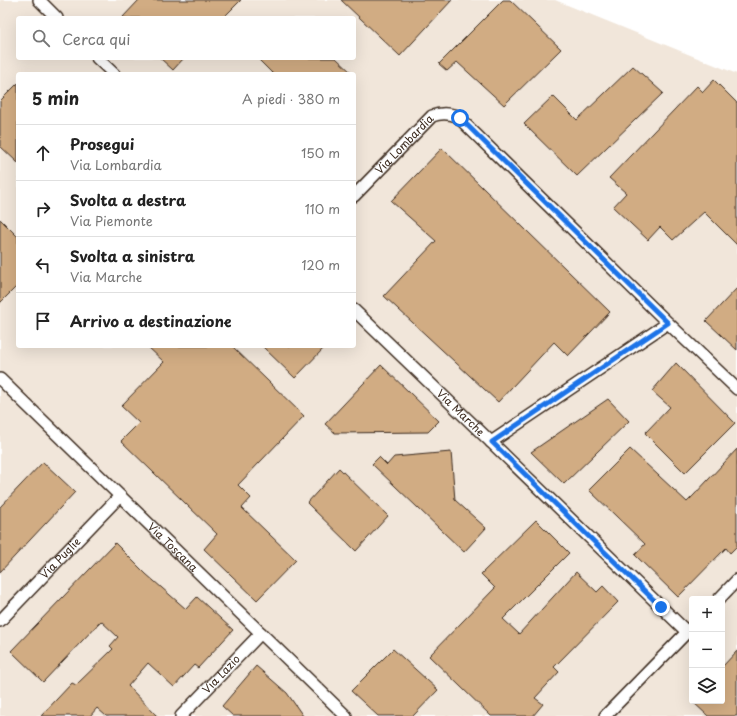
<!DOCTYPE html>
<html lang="it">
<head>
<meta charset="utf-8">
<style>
	:root { --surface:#fff; --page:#f6f6f6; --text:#222; --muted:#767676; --line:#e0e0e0 }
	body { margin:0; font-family:"Playpen Sans",sans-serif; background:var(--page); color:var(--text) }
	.controls { position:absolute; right:12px; bottom:12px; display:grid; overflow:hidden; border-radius:4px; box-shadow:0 4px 16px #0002 }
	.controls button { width:36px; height:36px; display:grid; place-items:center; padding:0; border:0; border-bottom:1px solid var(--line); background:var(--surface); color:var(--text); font:20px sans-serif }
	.stop { position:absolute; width:12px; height:12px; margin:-9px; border:3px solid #1a73e8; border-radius:50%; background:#fff }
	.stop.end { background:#1a73e8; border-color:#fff; box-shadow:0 1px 4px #0008 }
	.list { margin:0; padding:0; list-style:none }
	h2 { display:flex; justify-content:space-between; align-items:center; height:52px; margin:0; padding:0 16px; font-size:17px }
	h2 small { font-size:13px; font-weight:400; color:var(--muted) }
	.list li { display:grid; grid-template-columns:26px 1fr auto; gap:12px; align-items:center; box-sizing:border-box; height:56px; padding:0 16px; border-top:1px solid var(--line) }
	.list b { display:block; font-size:15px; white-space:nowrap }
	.list p { margin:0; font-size:13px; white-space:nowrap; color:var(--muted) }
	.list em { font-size:13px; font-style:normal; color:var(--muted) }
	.icon { flex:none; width:22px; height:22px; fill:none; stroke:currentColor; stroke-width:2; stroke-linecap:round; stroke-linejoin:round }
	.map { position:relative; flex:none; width:737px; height:716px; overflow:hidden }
	.search { position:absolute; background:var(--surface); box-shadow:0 4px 16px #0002; left:16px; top:16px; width:340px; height:44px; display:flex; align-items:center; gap:10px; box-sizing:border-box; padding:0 14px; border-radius:4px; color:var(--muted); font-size:15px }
	.panel { position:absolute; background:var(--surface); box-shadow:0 4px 16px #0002; left:16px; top:72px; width:340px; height:276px; border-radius:4px }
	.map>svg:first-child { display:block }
	.built { fill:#f1e6da; fill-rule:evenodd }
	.building { fill:#d1ac83; stroke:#3b2a1e }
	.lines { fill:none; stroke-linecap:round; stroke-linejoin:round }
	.minor-casing { stroke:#3b2a1e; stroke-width:14 }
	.minor { stroke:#fff; stroke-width:11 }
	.route { stroke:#1a73e8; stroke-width:5 }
	.labels { text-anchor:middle; stroke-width:3; stroke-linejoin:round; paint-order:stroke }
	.street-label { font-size:11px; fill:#3b2a1e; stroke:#fff }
</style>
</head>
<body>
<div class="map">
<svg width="737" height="716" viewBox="0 0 737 716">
	<rect width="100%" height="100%" fill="#fff"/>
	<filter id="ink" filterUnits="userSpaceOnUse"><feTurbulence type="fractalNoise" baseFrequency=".025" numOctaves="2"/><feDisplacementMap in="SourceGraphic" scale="8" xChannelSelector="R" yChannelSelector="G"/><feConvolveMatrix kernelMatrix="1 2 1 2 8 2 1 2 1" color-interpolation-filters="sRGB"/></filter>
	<g filter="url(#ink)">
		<!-- built -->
		<path class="built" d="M0 0H555L737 74V716H0ZM18 18H354V58H18ZM18 74H354V346H18ZM692 599H722V701H692Z"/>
		<!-- building -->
		<path class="building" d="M139 0H241L223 18H122Z
			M341 0H452L400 56Z
			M503 0H510L561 49 504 105 457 62 447 71 439 64Z
			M160 58H184L173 70Z
			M257 58H336L353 74H273Z
			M633 66 663 93 577 176 524 124 553 96 577 120Z
			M714 80 737 103V245L704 212 673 240 660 227 648 240 613 207 626 193 609 178 697 86 703 92Z
			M18 83V163L0 146V101Z
			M442 148 610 312 568 356 554 342 498 402 384 296 436 241 391 201Z
			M0 219 18 237V285L0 303Z
			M737 288V350L706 321Z
			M147 346H232L304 416 238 485 251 498 242 508 296 560 257 600 204 549 217 534 121 441 139 423 121 406 164 362Z
			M262 346H326L295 378Z
			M676 363 735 423 685 473 645 433 670 407 652 391Z
			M381 365 439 421 428 432 335 433 325 424Z
			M608 399 629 421 564 484 531 452Z
			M630 449 687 502 694 495 737 449V546L730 553 726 548 678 597 635 555 645 544 589 490Z
			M451 452 455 500 486 528 464 552 372 464 379 457 387 465 394 457Z
			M43 462 75 492 0 572V507Z
			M339 468 388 516 356 551 307 503Z
			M536 520 569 553 503 619 519 634 576 572 597 592 603 586 618 602 554 667 559 672 535 698 543 704 533 716H491L429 656 495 588 481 574Z
			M115 543 146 574 186 609 197 597 233 630 198 668 194 665 174 687 148 663 128 686 157 716H106L97 708 90 716H41L72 683 76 685 113 649 110 646 118 637 101 621 43 682 11 651Z
			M393 649 438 690 413 716H378L351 691Z
			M737 651V716H708L692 701H722V667Z
			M256 666 287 693 303 716H233L222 706Z"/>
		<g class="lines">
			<defs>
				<g id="minor">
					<path d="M39 0 57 18"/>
					<path d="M97 58 114 74"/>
					<path id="s1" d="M354 196 432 116C440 113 448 113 457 116L668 323 737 389"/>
					<path id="s2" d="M354 310 491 442 687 632"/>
					<path id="s3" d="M0 379 346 716"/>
					<path d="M491 442 668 323"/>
					<path d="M719 599 737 580"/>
					<path id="s4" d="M0 621 120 496"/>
					<path id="s5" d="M181 716 261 633"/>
					<path d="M605 716 691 628"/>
				</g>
			</defs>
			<!-- minor casing -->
			<use href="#minor" class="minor-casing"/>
			<!-- minor -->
			<use href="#minor" class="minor"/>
		</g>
	</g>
	<g class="lines" filter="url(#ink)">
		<!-- route -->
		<path class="route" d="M460 118 668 323 492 442 661 607"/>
	</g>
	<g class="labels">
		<!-- street labels -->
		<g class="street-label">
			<text dy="4" stroke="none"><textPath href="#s1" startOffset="72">Via Lombardia</textPath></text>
			<text dy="4" stroke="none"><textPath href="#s2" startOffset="148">Via Marche</textPath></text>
			<text dy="4" stroke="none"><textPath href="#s3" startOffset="241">Via Toscana</textPath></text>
			<text dy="4" stroke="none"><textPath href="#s4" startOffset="87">Via Puglie</textPath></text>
			<text dy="4" stroke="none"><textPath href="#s5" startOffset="58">Via Lazio</textPath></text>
		</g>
	</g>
</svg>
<div class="controls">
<button>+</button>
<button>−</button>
<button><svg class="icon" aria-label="layers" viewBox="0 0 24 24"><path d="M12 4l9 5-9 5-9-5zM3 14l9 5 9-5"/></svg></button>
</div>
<div class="stop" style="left:460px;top:118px"></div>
<div class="stop end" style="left:661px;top:607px"></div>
<div class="search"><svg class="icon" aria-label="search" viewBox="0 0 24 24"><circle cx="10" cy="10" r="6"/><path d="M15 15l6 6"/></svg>Cerca qui</div>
<section class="panel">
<h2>5 min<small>A piedi · 380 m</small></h2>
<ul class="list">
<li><svg class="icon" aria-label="ahead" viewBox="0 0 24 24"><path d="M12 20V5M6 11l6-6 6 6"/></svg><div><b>Prosegui</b><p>Via Lombardia</p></div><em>150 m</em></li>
<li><svg class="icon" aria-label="right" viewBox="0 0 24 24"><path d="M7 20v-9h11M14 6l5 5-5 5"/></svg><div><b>Svolta a destra</b><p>Via Piemonte</p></div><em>110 m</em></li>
<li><svg class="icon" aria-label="left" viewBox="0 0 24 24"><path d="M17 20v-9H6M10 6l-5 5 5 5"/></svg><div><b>Svolta a sinistra</b><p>Via Marche</p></div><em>120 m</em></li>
<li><svg class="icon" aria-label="arrive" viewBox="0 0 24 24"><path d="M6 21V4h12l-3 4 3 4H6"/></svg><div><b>Arrivo a destinazione</b></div></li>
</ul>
</section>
</div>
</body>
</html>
